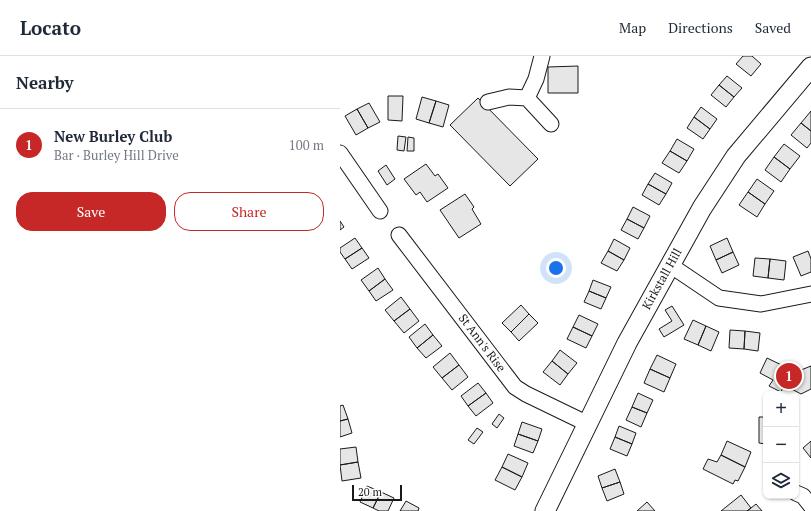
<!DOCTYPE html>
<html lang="en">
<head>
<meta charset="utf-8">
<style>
	:root { --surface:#fff; --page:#f6f6f7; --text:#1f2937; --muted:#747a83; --line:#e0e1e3; --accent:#c62828 }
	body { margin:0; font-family:"PT Serif",serif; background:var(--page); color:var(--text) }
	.controls { position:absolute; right:12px; bottom:12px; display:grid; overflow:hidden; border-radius:8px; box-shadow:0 1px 3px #0004 }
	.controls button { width:36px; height:36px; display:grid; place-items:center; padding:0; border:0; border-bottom:1px solid var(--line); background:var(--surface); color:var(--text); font:20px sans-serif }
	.scale { position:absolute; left:12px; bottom:10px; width:50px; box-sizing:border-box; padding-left:4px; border:2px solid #1a1a1a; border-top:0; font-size:11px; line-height:14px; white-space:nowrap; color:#1a1a1a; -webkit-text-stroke:3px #fff; paint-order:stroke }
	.you { position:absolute; left:216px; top:212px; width:14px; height:14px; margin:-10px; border:3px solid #fff; border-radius:50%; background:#1a73e8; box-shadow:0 0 0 6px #1a73e833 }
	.badge { display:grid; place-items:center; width:26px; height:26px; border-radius:50%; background:var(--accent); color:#fff; font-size:13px; font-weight:700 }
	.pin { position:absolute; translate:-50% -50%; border:2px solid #fff; box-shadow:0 1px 4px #0006 }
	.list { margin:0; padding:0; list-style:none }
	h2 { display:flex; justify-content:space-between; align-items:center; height:52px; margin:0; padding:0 16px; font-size:17px }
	h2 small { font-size:13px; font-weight:400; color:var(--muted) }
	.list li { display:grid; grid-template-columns:26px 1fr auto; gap:12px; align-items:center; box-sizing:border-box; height:72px; padding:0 16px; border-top:1px solid var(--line) }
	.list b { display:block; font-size:15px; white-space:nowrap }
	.list p { margin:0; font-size:13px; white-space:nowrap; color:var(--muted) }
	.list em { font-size:13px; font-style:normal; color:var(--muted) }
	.actions { display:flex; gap:8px; padding:12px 16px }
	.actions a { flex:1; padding:9px 0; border:1px solid var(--accent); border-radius:16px; text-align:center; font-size:14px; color:var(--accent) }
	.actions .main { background:var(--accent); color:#fff }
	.icon { flex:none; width:22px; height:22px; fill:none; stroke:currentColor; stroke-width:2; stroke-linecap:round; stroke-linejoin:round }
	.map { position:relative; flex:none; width:471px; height:455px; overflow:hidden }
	header { display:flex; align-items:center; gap:24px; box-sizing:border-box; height:56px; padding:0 20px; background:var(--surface); border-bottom:1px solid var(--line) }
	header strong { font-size:19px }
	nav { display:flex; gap:22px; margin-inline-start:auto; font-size:14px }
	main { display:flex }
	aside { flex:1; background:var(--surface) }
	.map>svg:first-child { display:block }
	.building { fill:#e6e6e6; stroke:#1a1a1a }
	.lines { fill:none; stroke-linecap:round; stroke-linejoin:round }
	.minor-casing { stroke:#1a1a1a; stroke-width:17 }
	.tertiary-casing { stroke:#1a1a1a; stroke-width:21 }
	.minor { stroke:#fff; stroke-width:15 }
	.tertiary { stroke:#fff; stroke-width:19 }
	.labels { text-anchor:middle; stroke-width:3; stroke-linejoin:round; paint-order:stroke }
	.street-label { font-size:12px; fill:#1a1a1a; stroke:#fff }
</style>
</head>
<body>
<header>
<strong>Locato</strong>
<nav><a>Map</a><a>Directions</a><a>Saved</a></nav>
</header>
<main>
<aside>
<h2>Nearby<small></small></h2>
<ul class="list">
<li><span class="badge">1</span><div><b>New Burley Club</b><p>Bar · Burley Hill Drive</p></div><em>100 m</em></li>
</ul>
<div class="actions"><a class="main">Save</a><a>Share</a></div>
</aside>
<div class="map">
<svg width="471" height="455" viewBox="0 0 471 455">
	<rect width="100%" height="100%" fill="#fff"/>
	<!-- building -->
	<path class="building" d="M403 0H412L421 8 411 20 396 8Z
		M238 10V37H208V11Z
		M387 20 402 32 394 41 379 29Z
		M379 29 394 41 386 51 371 39Z
		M48 40H63L62 65 48 64Z
		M82 41 96 45 89 67 76 63Z
		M138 42 198 103 170 130 110 69Z
		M96 45 109 49 103 71 89 67Z
		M29 47 40 66 28 72 17 53Z
		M361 51 377 63 370 73 354 61Z
		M17 53 28 72 16 79 5 60Z
		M471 55V75L461 67Z
		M354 61 370 73 363 83 347 72Z
		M461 67 471 75V87L467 92 451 79Z
		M58 80 66 81 64 95 57 94Z
		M68 81 74 82V95H67Z
		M337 83 354 93 347 105 330 95Z
		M444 88 460 100 450 113 434 101Z
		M330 95 347 105 339 117 322 107Z
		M434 101 450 113 441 126 425 114Z
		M86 108 95 120 98 118 108 132 87 146 80 136 76 139 64 123Z
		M46 109 55 123 47 129 38 115Z
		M315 117 332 127 326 138 308 128Z
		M417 123 434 135 425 148 408 136Z
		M308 128 326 138 319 149 302 139Z
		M408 136 425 148 417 161 399 149Z
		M125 138 134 151 132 153 141 168 119 182 100 154Z
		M293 151 310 160 304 172 287 163Z
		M287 163 304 172 298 183 281 174Z
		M0 165 4 171 0 174Z
		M15 182 22 192 5 203 0 196V192Z
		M387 182 393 196 376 204 370 190Z
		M274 183 290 192 284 204 268 195Z
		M22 192 29 202 12 213 5 203Z
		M268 195 284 204 277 215 261 207Z
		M468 195 471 203V216L461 220 453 201Z
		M393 196 399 209 382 217 376 204Z
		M415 202 430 203 428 222 413 220Z
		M430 203 446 205 444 224 428 222Z
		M38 212 45 223 29 235 21 224Z
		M45 223 53 234 36 245 29 235Z
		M253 224 271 231 266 242 249 235Z
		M249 235 266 242 261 253 244 246Z
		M61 241 70 253 54 265 45 254Z
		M181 249 189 258 171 276 162 267Z
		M332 250 344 269 324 281 319 273 332 265 325 254Z
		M70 253 79 265 64 277 54 265Z
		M189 258 198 267 179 285 171 276Z
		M239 259 258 268 252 280 233 271Z
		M353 264 366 270 358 289 344 283Z
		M85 268 93 279 77 292 69 281Z
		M366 270 379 276 371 295 358 289Z
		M233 271 252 280 246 292 227 283Z
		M390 274 405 275 404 293 389 292Z
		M405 275 420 277 418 295 404 293Z
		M93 279 102 290 86 302 77 292Z
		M220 294 237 307 228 318 212 305Z
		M110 297 119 309 102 322 93 311Z
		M317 299 336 308 330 322 310 313Z
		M427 302 456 316 471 310V333L461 338 444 329 441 336 429 330 433 324 420 317Z
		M212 305 228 318 220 329 203 316Z
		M119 309 128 321 112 334 102 322Z
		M310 313 330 322 324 336 304 327Z
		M138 327 146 337 128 350 121 340Z
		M146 337 153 347 136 360 128 350Z
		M298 337 313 344 307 357 292 351Z
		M3 349 8 363 0 365V350Z
		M292 351 307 357 301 371 286 364Z
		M159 358 164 362 157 372 152 368Z
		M419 361H426V388L419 387Z
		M8 363 12 377 0 381V365Z
		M182 366 202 373 198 385 178 378Z
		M279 370 296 377 292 388 275 381Z
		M137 372 143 376 134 388 128 384Z
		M178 378 198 385 193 397 174 390Z
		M275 381 292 388 287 400 270 393Z
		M387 385 411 396 405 411 381 399Z
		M471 385V402L463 392Z
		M16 391 18 406 0 409V393Z
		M168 398 188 407 182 421 162 411Z
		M381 399 405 411 398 425 395 424 393 428 363 413 368 403 377 406Z
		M18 406 21 422 2 425 0 409Z
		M162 411 182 421 175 434 155 424Z
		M275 413 280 426 262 432 258 420Z
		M280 426 284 438 267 445 262 432Z
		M27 430 41 436 33 452 20 446Z
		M41 436 54 442 48 455H39L33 452Z
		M401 439 411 452 407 455H381Z
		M66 445 79 452 78 455H60Z
		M307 446 315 455H297Z
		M416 448 422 455H407L411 452Z"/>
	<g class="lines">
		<defs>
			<path id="minor" d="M187 42 196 23 202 0
				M148 46 169 41 187 42 211 68
				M0 97 40 155
				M59 179 175 331 186 338 248 368
				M330 209 379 242 421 248 471 238
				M456 437 463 440 471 450"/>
			<path id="tertiary" d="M205 455 287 287 362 152 396 100 471 11"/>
		</defs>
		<!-- minor casing -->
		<use href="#minor" class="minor-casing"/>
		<!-- tertiary casing -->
		<use href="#tertiary" class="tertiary-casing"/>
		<!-- minor -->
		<use href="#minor" class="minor"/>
		<!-- tertiary -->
		<use href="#tertiary" class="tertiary"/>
	</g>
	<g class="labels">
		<!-- street labels -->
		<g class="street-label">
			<text transform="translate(322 223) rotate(-61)" y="4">Kirkstall Hill</text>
			<text transform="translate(142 287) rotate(53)" y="4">St Ann's Rise</text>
		</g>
	</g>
</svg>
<div class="controls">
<button>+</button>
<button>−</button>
<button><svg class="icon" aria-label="layers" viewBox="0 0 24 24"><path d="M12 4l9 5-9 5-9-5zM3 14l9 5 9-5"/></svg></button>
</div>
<div class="scale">20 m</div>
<div class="you"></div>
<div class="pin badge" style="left:449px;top:320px">1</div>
</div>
</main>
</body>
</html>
